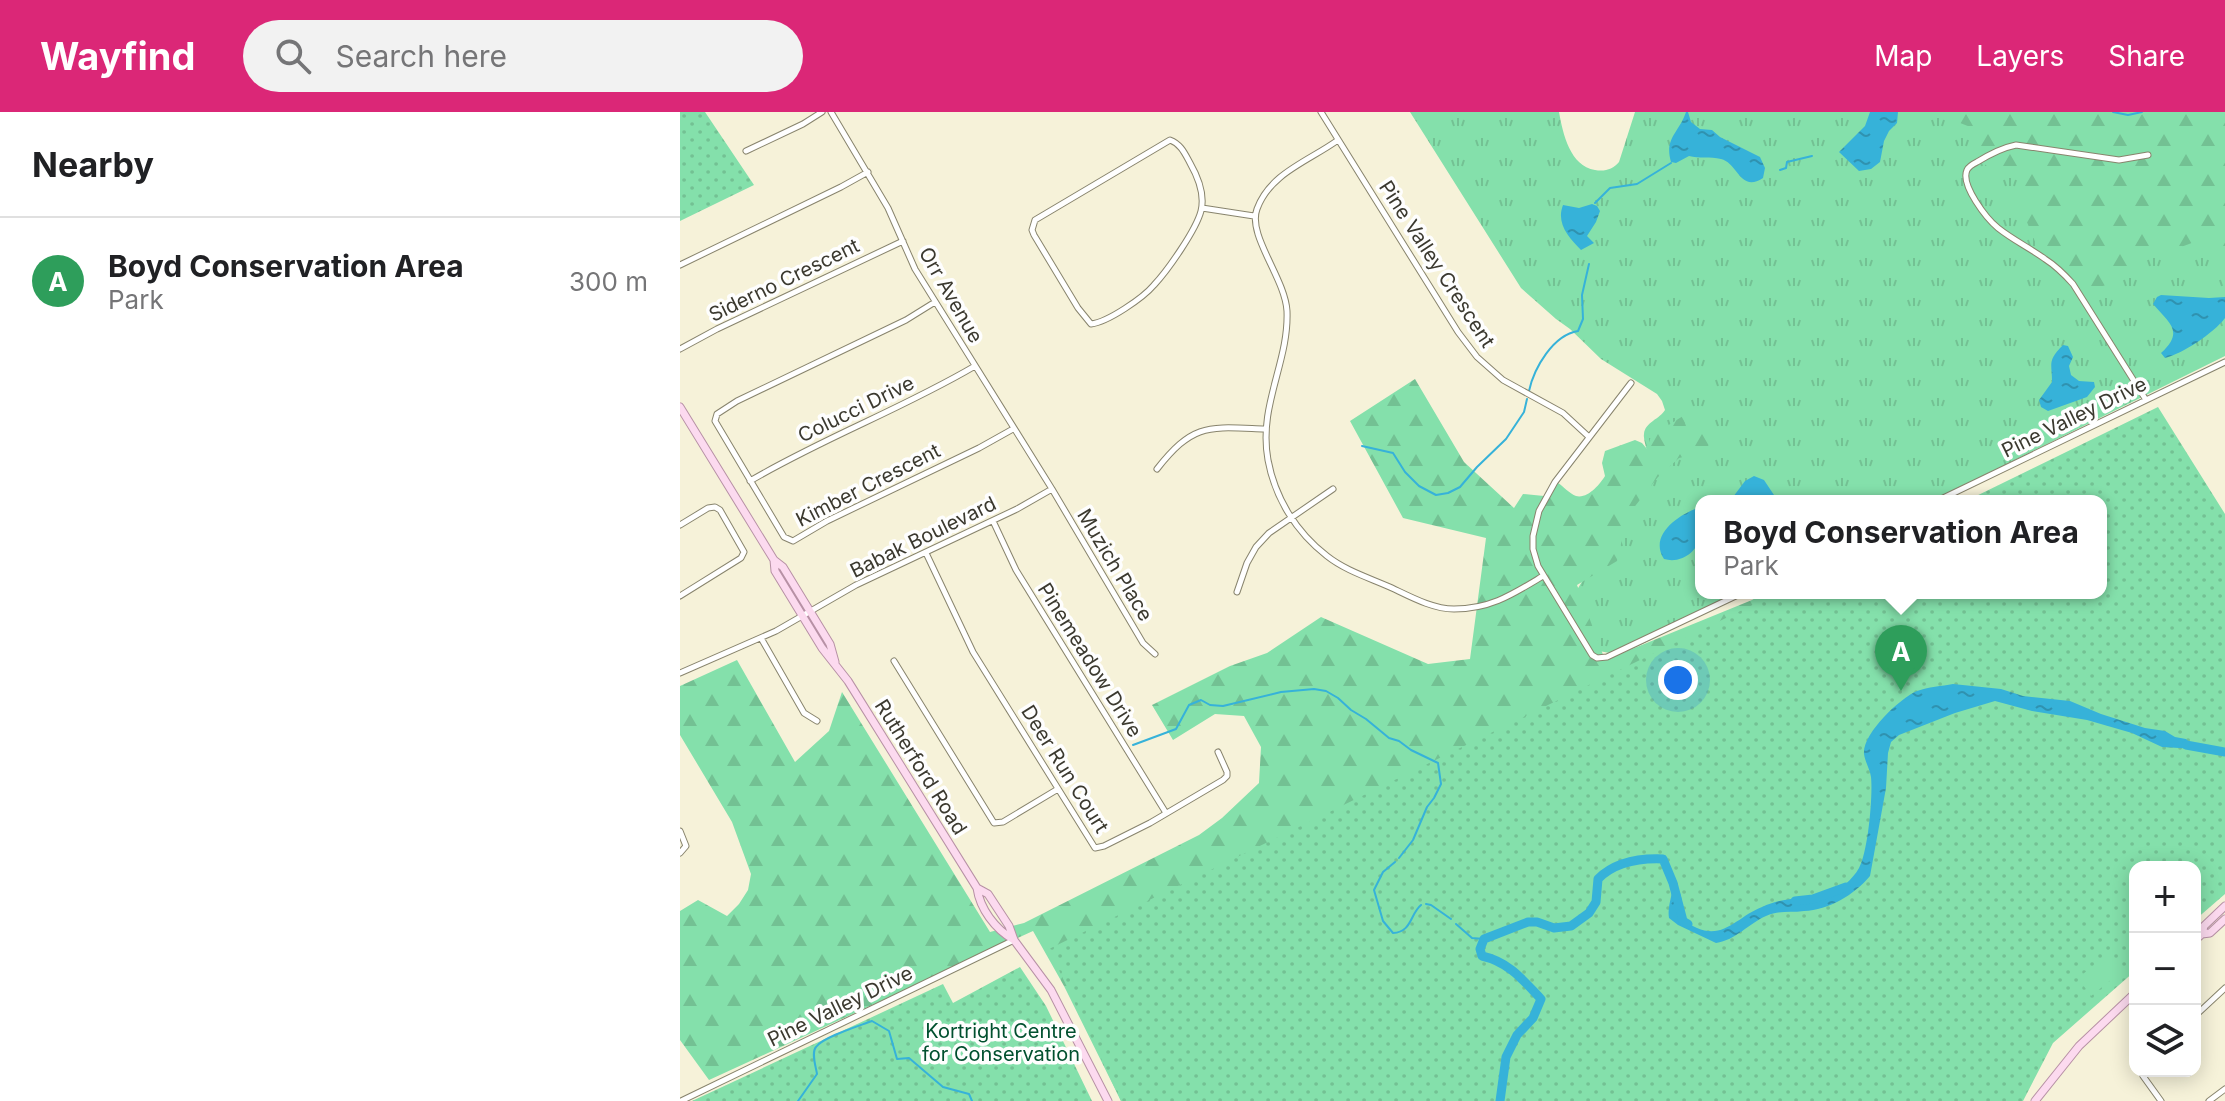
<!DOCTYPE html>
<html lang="en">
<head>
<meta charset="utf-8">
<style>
	:root { --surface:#fff; --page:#f2f2f2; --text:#202124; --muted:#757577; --line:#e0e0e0; --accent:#db2777 }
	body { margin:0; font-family:Inter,sans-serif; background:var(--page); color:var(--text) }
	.controls { position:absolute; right:24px; bottom:24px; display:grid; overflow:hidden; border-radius:16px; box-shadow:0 4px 20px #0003 }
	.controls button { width:72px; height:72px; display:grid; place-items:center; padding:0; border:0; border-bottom:2px solid var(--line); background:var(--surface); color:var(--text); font:40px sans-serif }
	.you { position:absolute; left:998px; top:568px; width:28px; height:28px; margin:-20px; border:6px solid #fff; border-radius:50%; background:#1a73e8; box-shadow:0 0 0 12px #1a73e833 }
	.badge { display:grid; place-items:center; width:52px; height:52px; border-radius:50%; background:var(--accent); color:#fff; font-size:26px; font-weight:700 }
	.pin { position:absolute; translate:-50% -66px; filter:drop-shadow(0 2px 4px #0008) }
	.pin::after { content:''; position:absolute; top:42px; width:28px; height:24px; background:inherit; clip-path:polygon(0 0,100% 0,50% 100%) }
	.popup { position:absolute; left:1015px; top:383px; width:412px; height:104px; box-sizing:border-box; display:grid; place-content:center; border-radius:16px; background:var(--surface); filter:drop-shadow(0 2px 6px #0005); font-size:26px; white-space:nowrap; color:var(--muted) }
	.popup b { font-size:30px; color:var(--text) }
	.popup::after { content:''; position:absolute; left:50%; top:100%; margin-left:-16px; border:16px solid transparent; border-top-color:var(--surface) }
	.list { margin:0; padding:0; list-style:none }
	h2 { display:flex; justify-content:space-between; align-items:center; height:104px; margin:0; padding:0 32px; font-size:34px }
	h2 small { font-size:26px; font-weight:400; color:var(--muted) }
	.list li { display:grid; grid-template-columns:52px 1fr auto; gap:24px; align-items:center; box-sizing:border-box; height:128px; padding:0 32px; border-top:2px solid var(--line) }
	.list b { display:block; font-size:30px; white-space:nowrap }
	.list p { margin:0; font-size:26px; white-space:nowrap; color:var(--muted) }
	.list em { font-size:26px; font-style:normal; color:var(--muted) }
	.icon { flex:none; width:44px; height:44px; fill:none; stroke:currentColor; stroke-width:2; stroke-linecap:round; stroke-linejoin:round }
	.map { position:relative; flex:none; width:1545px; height:989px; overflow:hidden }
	header { display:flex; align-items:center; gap:48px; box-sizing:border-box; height:112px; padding:0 40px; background:var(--accent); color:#fff }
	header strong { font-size:38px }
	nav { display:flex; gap:44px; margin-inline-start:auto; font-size:28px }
	.search { width:560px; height:72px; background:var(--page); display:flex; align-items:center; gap:20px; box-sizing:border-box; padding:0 28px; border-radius:44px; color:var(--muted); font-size:30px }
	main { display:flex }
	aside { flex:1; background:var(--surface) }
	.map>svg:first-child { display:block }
	.grass { fill:url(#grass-tufts) }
	.forest { fill:url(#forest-firs) }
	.park { fill:url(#park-dots) }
	.pitch { fill:#84e0ab }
	.water { fill:url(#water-ripples) }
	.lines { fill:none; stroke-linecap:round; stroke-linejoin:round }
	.stream { stroke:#36b2d9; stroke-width:2 }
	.river { stroke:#36b2d9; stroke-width:9 }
	.minor-casing { stroke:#88846d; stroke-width:7 }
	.major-casing { stroke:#b791a5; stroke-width:9 }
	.minor { stroke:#fff; stroke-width:5 }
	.major { stroke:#fcdaef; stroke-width:7 }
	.labels { text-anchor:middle; stroke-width:7; stroke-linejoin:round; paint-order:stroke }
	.street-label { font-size:20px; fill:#3b392f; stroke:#fefefe }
	.park-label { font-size:20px; fill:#01502f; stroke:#fefefe }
</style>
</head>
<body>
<header>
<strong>Wayfind</strong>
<div class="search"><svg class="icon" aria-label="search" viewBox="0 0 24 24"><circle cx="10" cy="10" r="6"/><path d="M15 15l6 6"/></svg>Search here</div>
<nav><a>Map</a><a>Layers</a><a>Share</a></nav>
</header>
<main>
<aside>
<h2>Nearby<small></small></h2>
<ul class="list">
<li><span class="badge" style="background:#2e9e5b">A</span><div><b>Boyd Conservation Area</b><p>Park</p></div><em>300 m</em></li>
</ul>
</aside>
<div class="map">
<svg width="1545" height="989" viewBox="0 0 1545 989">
	<defs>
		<pattern id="grass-tufts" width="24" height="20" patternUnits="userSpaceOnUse" patternTransform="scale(2)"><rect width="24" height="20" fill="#84e0ab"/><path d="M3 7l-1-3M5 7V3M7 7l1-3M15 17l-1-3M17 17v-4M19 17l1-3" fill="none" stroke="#73c193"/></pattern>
		<pattern id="forest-firs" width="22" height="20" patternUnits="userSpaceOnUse" patternTransform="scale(2)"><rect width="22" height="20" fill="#84e0ab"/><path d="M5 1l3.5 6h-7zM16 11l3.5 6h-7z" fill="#73c193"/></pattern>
		<pattern id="park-dots" width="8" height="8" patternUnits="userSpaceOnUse" patternTransform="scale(2)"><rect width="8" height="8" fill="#84e0ab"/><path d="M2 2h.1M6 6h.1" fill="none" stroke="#73c193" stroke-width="1.8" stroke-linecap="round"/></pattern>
		<pattern id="water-ripples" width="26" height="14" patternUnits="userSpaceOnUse" patternTransform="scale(2)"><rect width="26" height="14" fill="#36b2d9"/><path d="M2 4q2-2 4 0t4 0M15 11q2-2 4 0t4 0" fill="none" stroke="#2f92b0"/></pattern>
	</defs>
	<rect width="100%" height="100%" fill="#f6f2d9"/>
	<!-- grass -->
	<path class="grass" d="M730 0H879C883 22 890 54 915 58 925 60 933 57 939 50L955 0H1545V244L1252 389H1021V481H1066L940 543 919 539 892 486 920 440 967 342C967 335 963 328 964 322 965 310 980 307 985 298L982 289 977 282 921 247 890 217 876 207 841 176Z"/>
	<!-- forest -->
	<path class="forest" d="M1252 0H1433L1439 5 1459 4 1466 0H1545V156L1540 147 1517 129 1501 135 1464 143 1444 163 1426 173 1411 178 1395 176 1358 137 1340 93 1339 65C1331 57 1323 60 1313 57 1303 54 1299 45 1293 37L1298 18Z
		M735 267 784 350 834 396 843 382 864 384 872 373 878 371C883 374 890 382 896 384 908 387 920 372 925 364L922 351 925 339 955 328 962 331 967 337 971 324 1003 304 1010 328 1018 322H1038L1023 340 999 346 978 365 952 398 946 410 937 449 897 473 925 548 1072 488 1084 481H1291L676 989H441L384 874 353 819 29 968 0 928V799L18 788 47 804 59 792 68 778 71 762 52 710 0 623V574L57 548 115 650 149 619 162 580 310 820 344 811 519 723 542 706 579 671 581 635 564 604 535 602 493 628 472 593 550 554 587 541 641 505 748 552 790 547 806 426 723 406 670 309Z"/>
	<!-- park -->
	<path class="park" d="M0 0H25L74 73 0 109Z
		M1478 295 1545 402V782L1515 808V755H1455V859L1373 931 1343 989H441L369 837 1097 481H1421V389H1286Z
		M340 855 366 894 412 989H12L263 872 273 891Z"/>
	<!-- pitch -->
	<path class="pitch" d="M1429 841 1442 859 1411 884 1398 866Z"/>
	<!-- water -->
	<path class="water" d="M1006 0H1008L1011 10 1020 17 1032 18 1040 25 1080 45 1085 56 1083 66C1060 81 1058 51 1041 47 1030 44 1019 47 1009 44L996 51 991 50C984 26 999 21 1006 0Z
		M1190 0H1218L1217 11 1209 19 1204 29 1200 50 1191 57 1179 59 1159 40 1185 14Z
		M912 92 917 94 920 99 916 110 907 124 914 131 901 138C888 125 876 111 883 93L899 96Z
		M1481 183 1529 186 1545 185V206C1534 221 1502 242 1485 246L1481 241C1505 219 1489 211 1473 192L1477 185Z
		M1383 233 1388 234 1393 245 1389 254 1391 263 1399 269 1414 270 1415 275 1407 285 1368 299 1361 295 1359 288 1372 270C1372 251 1367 249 1383 233Z
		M1074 364 1084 368 1098 389H1050L1065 369Z
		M1021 395C1021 404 1023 416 1021 424 1017 440 1001 452 984 447 968 423 1000 401 1021 395Z
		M1273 572 1321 577 1343 584 1390 589 1421 602 1465 616 1485 619 1495 625 1506 627 1516 637 1482 635 1452 621 1407 608 1352 599 1315 589 1275 601 1219 623 1211 630 1208 641 1206 676 1190 764C1174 783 1149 798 1124 799 1110 801 1099 798 1086 804 1068 812 1056 828 1036 831L998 813 989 806C987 794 993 783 993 771 994 773 999 779 1000 781 1006 796 991 804 1017 816 1044 828 1058 804 1082 795 1091 791 1101 788 1111 787 1124 786 1135 789 1147 784 1159 779 1173 767 1179 756 1188 740 1193 684 1191 665 1190 657 1185 650 1184 642 1182 622 1220 586 1237 579 1248 575 1262 574 1273 572Z"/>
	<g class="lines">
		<!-- stream -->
		<path class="stream" d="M1433 0 1448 3 1462 0
			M1100 58 1106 56 1107 50 1132 44
			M915 91 930 76 957 72 991 51
			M849 279C854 256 873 223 898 219L903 207 902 183 909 152
			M682 334 713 341 725 360 739 374 756 383 768 381 780 375 797 355 826 327 844 300 847 287
			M453 633 496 617 509 593 521 588 530 593 543 594 601 580 634 577 646 579 658 586 671 598 686 607 709 626 719 629 731 638 758 651 761 672 754 686 747 695 733 728 719 746
			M715 750 703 760 694 778 703 809 713 821C732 820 730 802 741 793
			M746 792 751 793 771 807
			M776 812 792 826 804 827
			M118 989 137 962C136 955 131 941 136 935 143 925 179 914 192 909L209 919 217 947 229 946 263 975 289 982 292 989"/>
		<!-- river -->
		<path class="river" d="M1506 633 1545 640
			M1115 789 1133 787 1166 775
			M820 989 826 945 837 923 853 906 861 887C843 868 829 850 802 844L800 837 804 827 848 810H857L874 816 891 814 909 801 916 790 918 767C935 750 959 746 983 747L993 771 1003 809 1008 812"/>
		<defs>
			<path id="minor" d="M151 0 208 96 235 157 372 377 463 531 475 542
				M641 0 778 220 797 245 823 268 883 301 909 325
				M490 28C501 32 505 42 510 51 518 65 525 83 521 99 516 118 488 158 474 173 463 186 428 210 411 212L398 196 354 123 352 118 355 108Z
				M658 28C629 49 590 61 577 97 567 123 605 166 607 199 609 251 578 293 588 348 595 386 616 420 647 444 666 459 690 466 712 476 731 485 753 497 774 497 811 497 833 482 863 464
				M66 39 123 12 142 0
				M522 96 574 104
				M0 153 161 75 188 60
				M255 190 226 208 57 289 37 302 35 309 104 425 113 429 147 409 299 336 333 317
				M0 237 37 217 223 129
				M951 271 875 370 859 399 853 424V437L858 454 912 543 917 546 927 545 1062 481
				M1466 288 1393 172C1384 162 1376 154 1365 147 1350 136 1333 128 1318 116 1307 107 1280 73 1287 58 1289 54 1293 52 1297 50 1310 42 1321 36 1336 33L1439 48 1468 43
				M477 357C514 310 529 315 585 317
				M70 369C143 326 222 297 295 254
				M1257 389 1545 250
				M313 409 336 458 486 701
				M0 413 28 396 35 395 40 398 64 440 61 446 0 484
				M246 441 293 540 415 736 424 734 470 711 543 668 547 664V660L538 640
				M557 480 567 451 576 435 589 421 653 377
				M81 526 124 601 137 609
				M214 549 314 711 323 710 378 677
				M0 561 96 519 176 473 337 397 372 377
				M0 719 6 734 0 741
				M1515 904 1545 876
				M1462 959 1463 964 1481 989
				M1 989 334 828
				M1529 989 1545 977"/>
			<path id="major" d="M0 295 94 448 103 455 150 532 155 550
				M94 448 95 459 142 536 168 569 297 776C300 797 315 817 334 828
				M297 776 308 782 329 814 334 828 371 878 428 989
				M1522 822 1524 814 1545 794
				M1515 828 1522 822 1530 821 1545 807
				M1355 989 1399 934 1455 881"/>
		</defs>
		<!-- minor casing -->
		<use href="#minor" class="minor-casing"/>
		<!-- major casing -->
		<use href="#major" class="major-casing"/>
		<!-- minor -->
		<use href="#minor" class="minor"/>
		<!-- major -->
		<use href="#major" class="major"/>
	</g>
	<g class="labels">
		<!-- street labels -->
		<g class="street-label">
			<text transform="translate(757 152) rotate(57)" y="7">Pine Valley Crescent</text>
			<text transform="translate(104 168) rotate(-26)" y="7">Siderno Crescent</text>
			<text transform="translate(271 183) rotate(60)" y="7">Orr Avenue</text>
			<text transform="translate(176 297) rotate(-26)" y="7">Colucci Drive</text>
			<text transform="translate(1394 305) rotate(-26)" y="7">Pine Valley Drive</text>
			<text transform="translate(188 373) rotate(-27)" y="7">Kimber Crescent</text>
			<text transform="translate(243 425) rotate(-26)" y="7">Babak Boulevard</text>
			<text transform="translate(435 453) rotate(59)" y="7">Muzich Place</text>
			<text transform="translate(410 548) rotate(58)" y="7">Pinemeadow Drive</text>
			<text transform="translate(241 655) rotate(58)" y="7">Rutherford Road</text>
			<text transform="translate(385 657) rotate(58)" y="7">Deer Run Court</text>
			<text transform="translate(160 894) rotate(-26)" y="7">Pine Valley Drive</text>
		</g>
		<!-- park labels -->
		<g class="park-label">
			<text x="321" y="926">Kortright Centre<tspan x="321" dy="23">for Conservation</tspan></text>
		</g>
	</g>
</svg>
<div class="controls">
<button>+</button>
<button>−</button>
<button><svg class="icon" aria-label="layers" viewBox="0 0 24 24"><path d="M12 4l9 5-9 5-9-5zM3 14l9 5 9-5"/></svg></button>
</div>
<div class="you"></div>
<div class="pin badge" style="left:1221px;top:579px;background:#2e9e5b">A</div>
<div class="popup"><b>Boyd Conservation Area</b>Park</div>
</div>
</main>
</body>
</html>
